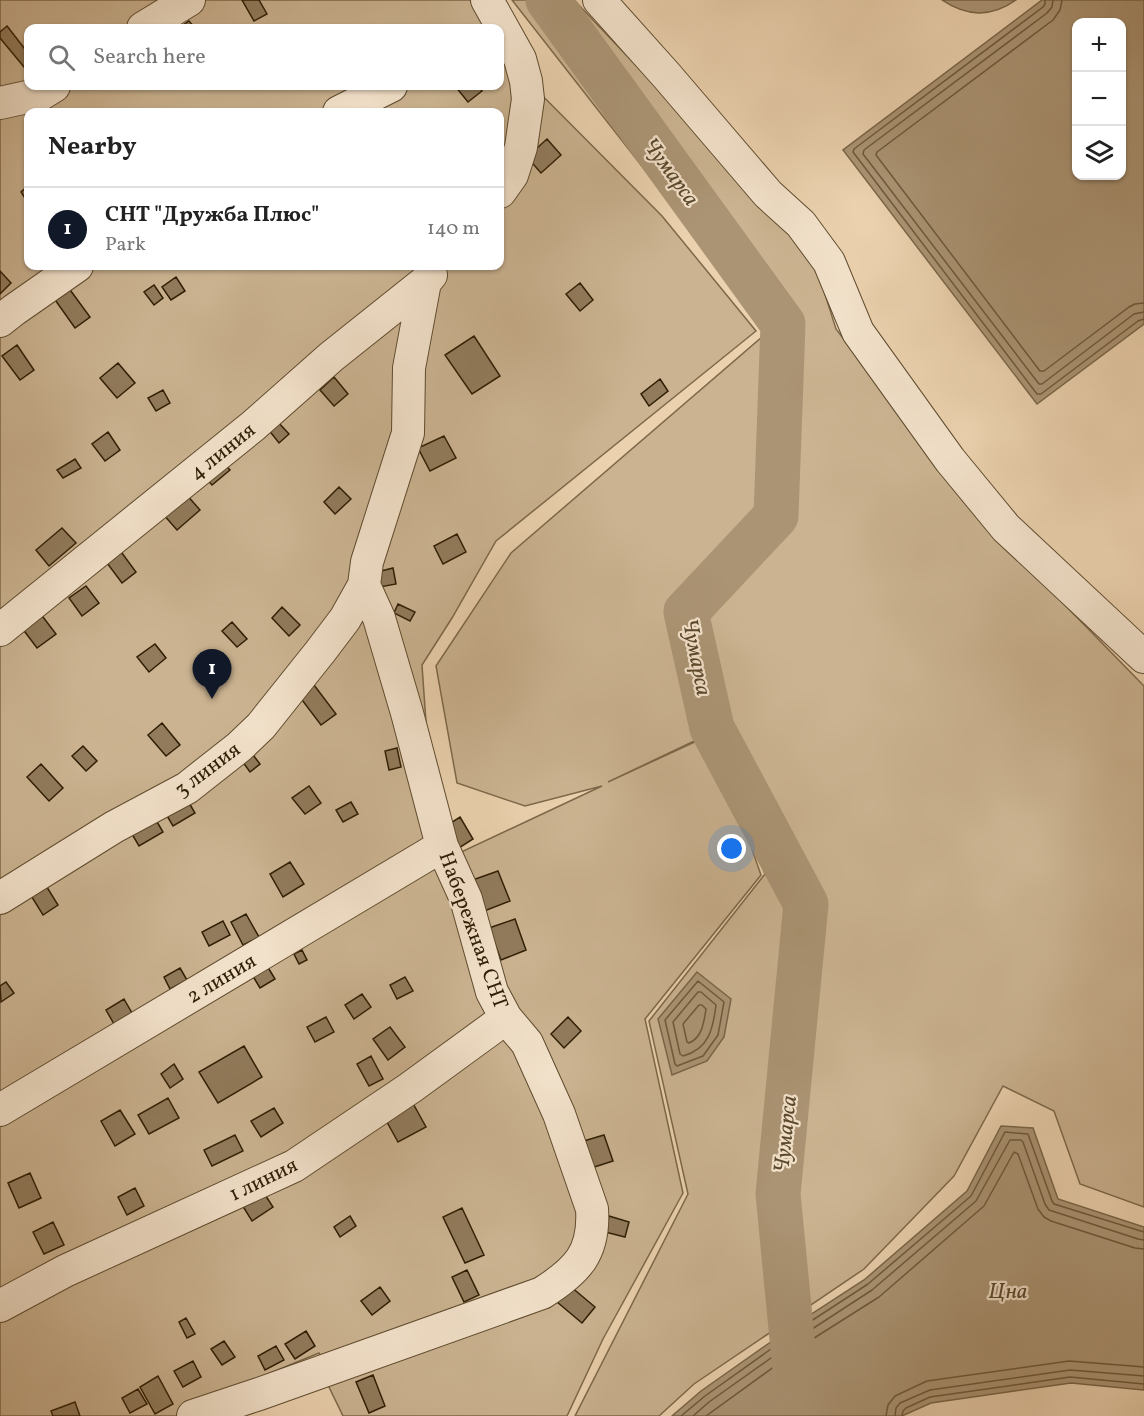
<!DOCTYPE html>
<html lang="en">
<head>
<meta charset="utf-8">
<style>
	:root { --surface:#fff; --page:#f6f6f6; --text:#222; --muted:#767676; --line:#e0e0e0; --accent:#111827 }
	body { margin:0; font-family:Vollkorn,serif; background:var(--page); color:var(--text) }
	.controls { position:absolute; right:18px; top:18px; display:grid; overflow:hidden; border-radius:12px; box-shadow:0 2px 4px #0004 }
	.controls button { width:54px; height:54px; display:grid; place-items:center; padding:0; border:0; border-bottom:2px solid var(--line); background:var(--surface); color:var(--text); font:30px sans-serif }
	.you { position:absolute; left:732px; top:849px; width:21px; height:21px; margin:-15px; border:4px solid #fff; border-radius:50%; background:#1a73e8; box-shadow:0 0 0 9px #1a73e833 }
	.badge { display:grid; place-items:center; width:39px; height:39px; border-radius:50%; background:var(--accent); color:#fff; font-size:20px; font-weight:700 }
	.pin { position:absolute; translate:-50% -50px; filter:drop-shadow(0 2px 3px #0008) }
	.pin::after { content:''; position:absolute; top:32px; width:21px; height:18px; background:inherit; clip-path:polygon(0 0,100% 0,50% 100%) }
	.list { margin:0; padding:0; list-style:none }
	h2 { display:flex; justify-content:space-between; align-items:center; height:78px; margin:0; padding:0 24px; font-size:26px }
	h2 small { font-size:20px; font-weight:400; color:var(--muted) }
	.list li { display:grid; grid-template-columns:39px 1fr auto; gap:18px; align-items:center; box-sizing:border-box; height:84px; padding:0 24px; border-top:2px solid var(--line) }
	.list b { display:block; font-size:22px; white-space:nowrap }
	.list p { margin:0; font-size:20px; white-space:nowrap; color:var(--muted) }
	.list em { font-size:20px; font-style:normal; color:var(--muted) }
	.icon { flex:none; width:33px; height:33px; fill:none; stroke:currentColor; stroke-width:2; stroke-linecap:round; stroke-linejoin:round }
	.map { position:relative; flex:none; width:1144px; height:1416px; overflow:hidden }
	.search { position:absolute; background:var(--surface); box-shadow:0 2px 4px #0004; left:24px; top:24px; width:480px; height:66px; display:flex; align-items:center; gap:15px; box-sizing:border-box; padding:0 21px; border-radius:12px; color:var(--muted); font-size:22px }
	.panel { position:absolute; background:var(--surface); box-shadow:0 2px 4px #0004; left:24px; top:108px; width:480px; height:162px; border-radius:12px }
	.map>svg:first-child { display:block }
	.green { fill:#cbb391; stroke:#7d684a; stroke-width:1.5; fill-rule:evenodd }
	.water { fill:#ab9474; stroke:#796547; stroke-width:1.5; fill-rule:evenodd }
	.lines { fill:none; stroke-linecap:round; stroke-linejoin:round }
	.shore { stroke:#6d593c; stroke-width:1.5 }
	.river { stroke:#ab9474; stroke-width:45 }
	.building { fill:#917b5c; stroke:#2f1e04; stroke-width:1.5 }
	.minor-casing { stroke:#5e4b2e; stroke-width:34 }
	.minor { stroke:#f2e1ca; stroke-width:32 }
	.labels { text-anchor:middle; stroke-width:4.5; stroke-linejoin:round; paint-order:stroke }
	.street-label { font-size:21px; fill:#2f1e04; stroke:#f2e1ca }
	.water-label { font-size:22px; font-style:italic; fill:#5a472b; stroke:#f2e1ca }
</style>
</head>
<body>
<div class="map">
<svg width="1144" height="1416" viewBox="0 0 1144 1416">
	<rect width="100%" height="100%" fill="#ebd1ae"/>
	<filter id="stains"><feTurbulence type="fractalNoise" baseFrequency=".00333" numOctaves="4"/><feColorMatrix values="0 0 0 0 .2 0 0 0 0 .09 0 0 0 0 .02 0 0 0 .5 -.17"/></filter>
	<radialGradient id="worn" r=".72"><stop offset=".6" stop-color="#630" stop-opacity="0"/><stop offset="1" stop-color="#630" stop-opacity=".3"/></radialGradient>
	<!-- green -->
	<path class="green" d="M0 0H470L490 28H28V86H500V47L502 55 662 216 756 331 496 541 452 618 422 665 429 765 455 855 602 786 525 806 457 783 436 666 511 553 770 330 512 0H574L811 250 836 329 977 515 1144 686V1207L1080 1184 1054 1111 1003 1086 954 1176 864 1269 694 1384 659 1416H575L688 1194 649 1021 765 874 713 732 608 782 712 734 761 875 645 1019 683 1193 603 1339 567 1416H343L328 1385 333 1382 319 1353 219 1394 182 1416H0ZM28 112H500V266H28Z"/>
	<!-- water -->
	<path class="water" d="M942 0H1016C991 18 967 17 942 0Z
		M1042 0H1144V324L1037 404 843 150ZM1122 22V176H1076V22Z
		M697 972 731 999 724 1037 707 1061 672 1075 658 1019Z
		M1001 1126 1033 1128 1058 1199 1144 1227V1390L1071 1383 931 1403 902 1416H672L701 1391 799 1322 864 1280 967 1191Z"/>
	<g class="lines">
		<!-- shore -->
		<path class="shore" d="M1045 0V4L1043 7 854 149 853 152 1037 394H1041L1138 321 1144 319
			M1053 0 1052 7 1047 13 864 150 863 154 1039 384H1042L1134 314 1144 312
			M1062 0 1060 10 1053 20 877 152 876 155 1040 371H1044L1129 307 1135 304 1144 303
			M698 981 724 1002 718 1035 703 1056 677 1066 675 1064 665 1020Z
			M698 992H701L716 1005C713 1029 709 1049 683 1056L680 1054 673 1022Z
			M699 1005H702L706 1009C704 1022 702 1038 689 1043L687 1042 683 1024Z
			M681 1416 705 1396 802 1327 868 1284 971 1196 1005 1132 1028 1134 1052 1201 1054 1204 1144 1232
			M693 1416 709 1402 806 1333 872 1290 976 1201 1010 1140H1021L1023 1142 1045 1204 1049 1210 1138 1239 1144 1240
			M706 1416 811 1340 879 1297 984 1206 1014 1152 1018 1154 1038 1209 1044 1217 1051 1221 1135 1248 1144 1249
			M886 1416 888 1405 895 1396 927 1381 1069 1361 1144 1367
			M895 1416 896 1408 900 1403 930 1390 1070 1370 1144 1376
			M902 1416 903 1411 906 1408 930 1397 1070 1377 1144 1384"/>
		<!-- river -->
		<path class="river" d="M548 0 783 324 776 516 686 612 712 728 806 904 778 1194 797 1390"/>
	</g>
	<!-- building -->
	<path class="building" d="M242 0H259L267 14 254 21Z
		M189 21 195 28H179Z
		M7 26 28 53V64L24 67 0 38V32Z
		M455 86H478L482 91 468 102Z
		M547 139 561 155 541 173 527 157Z
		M28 186V203L21 192Z
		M0 271 11 283 0 294Z
		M176 277 185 291 171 300 162 287Z
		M580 283 593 300 580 311 566 294Z
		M154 285 163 298 154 305 144 292Z
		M68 287 90 317 75 328 53 297Z
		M474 336 500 376 472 394 445 355Z
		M17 345 34 370 20 380 2 356Z
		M118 363 135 383 117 398 100 378Z
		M334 377 348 394 334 406 320 390Z
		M660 379 668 391 649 406 641 394Z
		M163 390 170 403 156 411 148 398Z
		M277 421 289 434 279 443 268 429Z
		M108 432 120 450 105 461 92 444Z
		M444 436 456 458 430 471 418 448Z
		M75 459 81 468 63 478 57 470Z
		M221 460 230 470 212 485 203 475Z
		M339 487 351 499 335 514 324 502Z
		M186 494 200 510 177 530 163 514Z
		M62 528 76 543 49 566 36 550Z
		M457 534 466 552 443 564 434 546Z
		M119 549 136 572 122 583 104 559Z
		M393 568 396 584 380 587 377 572Z
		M86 586 99 603 82 616 69 598Z
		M398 604 415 612 410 621 394 613Z
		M282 607 300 625 289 636 272 618Z
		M40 613 56 634 37 648 22 628Z
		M232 622 247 639 237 647 222 631Z
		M155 644 166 658 149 672 137 657Z
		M311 681 336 714 321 725 296 692Z
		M162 723 180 745 166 756 148 735Z
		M83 746 97 761 86 771 72 756Z
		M247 747 260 764 250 772 237 754Z
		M397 748 401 767 389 770 385 751Z
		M41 764 63 788 49 801 27 777Z
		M309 786 321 803 305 814 292 798Z
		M185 796 195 813 173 826 163 809Z
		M351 802 358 814 343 822 336 810Z
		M153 815 163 832 139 846 129 829Z
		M460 817 473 839 459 848 446 826Z
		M290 862 304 884 283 897 270 874Z
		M498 871 510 901 479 913 467 882Z
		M45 884 58 905 43 915 30 894Z
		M246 914 259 937 243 945 231 922Z
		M515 919 526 950 501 960 489 928Z
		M223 921 230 935 209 946 202 932Z
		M302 950 307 960 299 964 294 954Z
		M263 959 275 979 260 988 248 968Z
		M180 968 187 980 170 989 164 977Z
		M405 977 413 991 397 999 390 985Z
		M6 982 14 993 1 1002 0 986Z
		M362 994 371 1007 354 1019 345 1005Z
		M124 999 132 1013 114 1024 106 1010Z
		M326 1017 334 1032 315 1042 307 1027Z
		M568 1017 581 1031 564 1048 551 1034Z
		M390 1027 405 1047 388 1060 373 1039Z
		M244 1046 262 1077 218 1103 199 1072Z
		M371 1056 383 1079 369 1086 357 1064Z
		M174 1064 183 1079 170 1088 161 1074Z
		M168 1098 179 1118 149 1134 138 1115Z
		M410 1098 426 1127 398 1142 382 1113Z
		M274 1108 283 1123 261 1137 251 1121Z
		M120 1110 135 1134 115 1146 101 1121Z
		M235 1135 243 1151 212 1166 204 1150Z
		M604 1135 613 1161 585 1170 577 1143Z
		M30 1173 41 1198 19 1208 8 1183Z
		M260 1187 273 1207 252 1221 239 1200Z
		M135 1188 144 1206 127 1215 118 1197Z
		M462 1208 484 1255 465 1263 443 1217Z
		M350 1216 356 1226 340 1237 334 1227Z
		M609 1216 629 1222 625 1237 605 1232Z
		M53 1222 64 1245 44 1254 33 1232Z
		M467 1270 479 1295 464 1302 452 1277Z
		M570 1286 595 1307 582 1323 557 1302Z
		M380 1287 390 1301 372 1315 361 1301Z
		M186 1318 195 1334 187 1338 179 1322Z
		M306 1331 315 1346 295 1359 285 1344Z
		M224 1341 235 1357 222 1365 211 1349Z
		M276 1346 284 1360 265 1370 258 1356Z
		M193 1361 201 1377 183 1387 174 1371Z
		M373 1375 385 1406 369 1413 356 1382Z
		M158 1376 173 1404 155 1414 140 1387Z
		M138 1389 147 1404 130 1413 122 1398Z
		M75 1402 80 1416H53L51 1411Z"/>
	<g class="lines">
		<defs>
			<path id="minor" d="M487 0 520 59 526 81 528 99 521 147 512 175 500 192
				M599 0 667 76 768 194 801 224 829 262 858 332 950 460 1006 528 1144 657
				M143 28 189 0
				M0 103 41 94 54 86
				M339 112 391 86
				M0 321 14 310 77 266
				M0 630 253 426 331 357 425 282 431 275
				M0 898 114 827 187 788 239 747 261 726 320 652 345 619 364 585
				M0 1110 442 846
				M0 1306 65 1271 294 1166 410 1088 506 1018
				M193 1416 259 1394 542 1293C577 1271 595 1253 592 1209L559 1114 527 1043 506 1018 492 992 466 899 442 846 407 713 379 618 364 585 367 562 408 433 409 368 425 282"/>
		</defs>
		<!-- minor casing -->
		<use href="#minor" class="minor-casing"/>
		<!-- minor -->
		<use href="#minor" class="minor"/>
	</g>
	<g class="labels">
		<!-- street labels -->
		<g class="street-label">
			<text transform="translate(222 451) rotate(-39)" y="7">4 линия</text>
			<text transform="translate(207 769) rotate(-37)" y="7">3 линия</text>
			<text transform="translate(474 930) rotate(70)" y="7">Набережная СНТ</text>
			<text transform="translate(221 978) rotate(-31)" y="7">2 линия</text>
			<text transform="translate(263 1179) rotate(-26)" y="7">1 линия</text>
		</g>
		<!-- water labels -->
		<g class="water-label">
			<text transform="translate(672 171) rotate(54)" y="8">Чумарса</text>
			<text transform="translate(698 657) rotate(79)" y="8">Чумарса</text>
			<text transform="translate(784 1134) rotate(-84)" y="8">Чумарса</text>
			<text x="1008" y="1298">Цна</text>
		</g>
	</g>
	<rect width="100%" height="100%" filter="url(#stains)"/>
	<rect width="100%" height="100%" fill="url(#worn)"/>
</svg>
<div class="controls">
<button>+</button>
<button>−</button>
<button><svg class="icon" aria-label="layers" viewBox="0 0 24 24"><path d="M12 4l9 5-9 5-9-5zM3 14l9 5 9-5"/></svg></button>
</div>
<div class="you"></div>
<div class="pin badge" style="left:212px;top:699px">1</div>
<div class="search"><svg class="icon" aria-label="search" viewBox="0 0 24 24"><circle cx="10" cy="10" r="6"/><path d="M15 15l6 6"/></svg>Search here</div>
<section class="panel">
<h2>Nearby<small></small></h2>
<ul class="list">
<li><span class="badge">1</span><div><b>СНТ &quot;Дружба Плюс&quot;</b><p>Park</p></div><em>140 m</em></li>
</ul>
</section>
</div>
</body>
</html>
